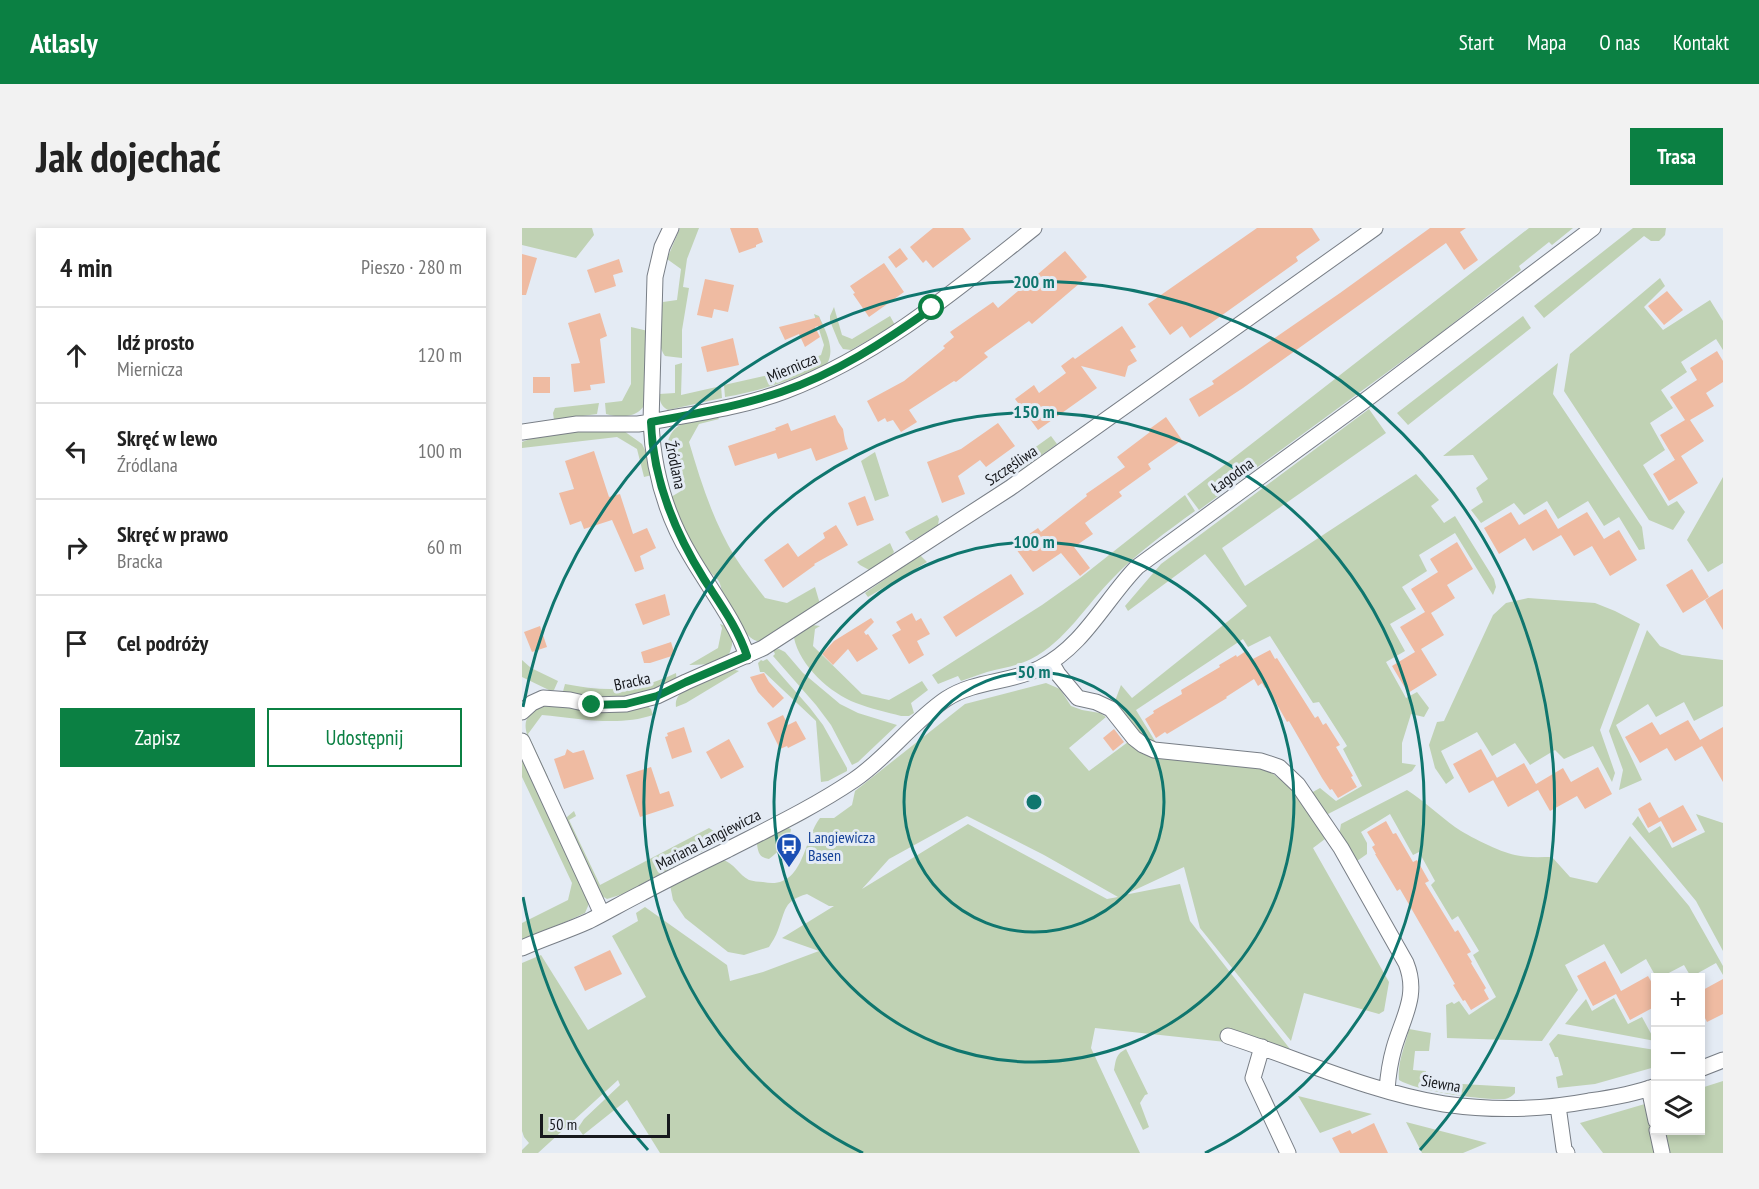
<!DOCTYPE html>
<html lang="pl">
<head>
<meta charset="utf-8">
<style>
	:root { --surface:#fff; --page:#f2f2f2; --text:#222; --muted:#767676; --line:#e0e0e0; --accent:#0b8043 }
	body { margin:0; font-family:"PT Sans Narrow",sans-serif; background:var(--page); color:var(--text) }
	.controls { position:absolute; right:18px; bottom:18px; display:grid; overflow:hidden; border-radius:0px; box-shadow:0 3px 9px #0003 }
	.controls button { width:54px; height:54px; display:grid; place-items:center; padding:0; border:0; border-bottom:2px solid var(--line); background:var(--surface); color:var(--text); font:30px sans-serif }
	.scale { position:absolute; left:18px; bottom:15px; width:130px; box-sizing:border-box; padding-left:6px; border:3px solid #17191d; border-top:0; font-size:16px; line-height:21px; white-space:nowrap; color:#17191d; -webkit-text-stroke:4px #e4ebf4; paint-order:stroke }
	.stop { position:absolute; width:18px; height:18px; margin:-14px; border:4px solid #0b8043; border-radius:50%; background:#fff }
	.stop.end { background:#0b8043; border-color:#fff; box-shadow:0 2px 6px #0008 }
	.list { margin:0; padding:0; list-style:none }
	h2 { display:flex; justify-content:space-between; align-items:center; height:78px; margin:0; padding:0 24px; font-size:26px }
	h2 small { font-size:20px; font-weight:400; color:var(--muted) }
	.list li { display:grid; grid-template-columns:39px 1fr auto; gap:18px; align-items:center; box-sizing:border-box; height:96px; padding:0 24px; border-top:2px solid var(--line) }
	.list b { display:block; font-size:22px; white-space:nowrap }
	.list p { margin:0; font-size:20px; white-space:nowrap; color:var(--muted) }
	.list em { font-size:20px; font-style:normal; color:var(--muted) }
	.actions { display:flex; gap:12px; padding:18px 24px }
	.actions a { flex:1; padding:14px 0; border:2px solid var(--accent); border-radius:0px; text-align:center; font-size:21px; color:var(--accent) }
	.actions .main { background:var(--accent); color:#fff }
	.icon { flex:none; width:33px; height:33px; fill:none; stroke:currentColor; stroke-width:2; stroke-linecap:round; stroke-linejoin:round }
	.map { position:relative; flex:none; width:1201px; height:925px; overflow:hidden; border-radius:0px }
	header { display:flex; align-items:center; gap:36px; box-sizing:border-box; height:84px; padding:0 30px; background:var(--accent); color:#fff }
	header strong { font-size:28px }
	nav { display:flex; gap:33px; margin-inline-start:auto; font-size:21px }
	.intro { display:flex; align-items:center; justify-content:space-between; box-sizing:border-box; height:144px; padding:0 36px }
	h1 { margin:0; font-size:42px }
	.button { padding:15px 27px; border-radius:0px; background:var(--accent); color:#fff; font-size:21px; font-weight:700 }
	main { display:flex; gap:36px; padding:0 36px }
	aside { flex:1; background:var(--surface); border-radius:0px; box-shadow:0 3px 9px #0003 }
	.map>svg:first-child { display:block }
	.green { fill:#c0d2b4; fill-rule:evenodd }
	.building { fill:#efbba2 }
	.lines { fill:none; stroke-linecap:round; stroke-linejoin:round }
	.street-casing { stroke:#787e86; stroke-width:17 }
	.street { stroke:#fff; stroke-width:15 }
	.route { stroke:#0b8043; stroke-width:8 }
	.ring { fill:none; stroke:#0f766e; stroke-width:3 }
	.labels { text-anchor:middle; stroke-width:6; stroke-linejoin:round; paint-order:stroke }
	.street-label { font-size:16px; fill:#17191d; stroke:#e4ebf4 }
	.transit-label { font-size:16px; fill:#164399; stroke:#e4ebf4; text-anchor:start }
	.centre { fill:#0f766e; stroke:#e4ebf4; stroke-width:3 }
	.ring-label { font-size:18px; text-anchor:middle; font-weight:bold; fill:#0f766e; stroke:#e4ebf4; stroke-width:6; stroke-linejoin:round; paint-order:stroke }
</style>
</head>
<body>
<header>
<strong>Atlasly</strong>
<nav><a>Start</a><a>Mapa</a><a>O nas</a><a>Kontakt</a></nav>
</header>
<div class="intro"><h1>Jak dojechać</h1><a class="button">Trasa</a></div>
<main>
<aside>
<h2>4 min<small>Pieszo · 280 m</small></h2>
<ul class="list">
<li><svg class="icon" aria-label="ahead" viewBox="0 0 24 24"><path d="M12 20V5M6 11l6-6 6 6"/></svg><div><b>Idź prosto</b><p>Miernicza</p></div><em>120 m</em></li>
<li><svg class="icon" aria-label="left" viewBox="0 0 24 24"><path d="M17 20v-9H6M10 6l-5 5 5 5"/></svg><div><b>Skręć w lewo</b><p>Źródlana</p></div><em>100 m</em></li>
<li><svg class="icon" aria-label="right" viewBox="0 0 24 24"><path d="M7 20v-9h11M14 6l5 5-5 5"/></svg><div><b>Skręć w prawo</b><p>Bracka</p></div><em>60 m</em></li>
<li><svg class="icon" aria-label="arrive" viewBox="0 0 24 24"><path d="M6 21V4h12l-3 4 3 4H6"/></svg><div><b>Cel podróży</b></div></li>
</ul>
<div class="actions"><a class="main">Zapisz</a><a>Udostępnij</a></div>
</aside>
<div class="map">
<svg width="1201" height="925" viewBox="0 0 1201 925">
	<rect width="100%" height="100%" fill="#e4ebf4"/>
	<!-- green -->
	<path class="green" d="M0 0H70L72 7 54 30 0 17Z
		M158 0H177L165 31 161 59 167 60 160 102V130L143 128C134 117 136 87 141 74L155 72 159 41 145 31Z
		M1007 0H1051L1030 17 1027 14 997 38 999 42 916 107 677 282 665 266Z
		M1111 0H1144L1143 7 1137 13H1129L1122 8 1022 90 1012 78Z
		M1138 50 1143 58 1122 79 1141 102 1188 72 1201 93V122L1194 111 1159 134 1165 144 1139 162 1151 180 1128 195 1143 222 1121 237 1146 278 1155 273 1163 284 1151 302 1127 292 1042 163 1048 126Z
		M312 79 320 107 330 111 368 88 373 97 329 122 321 121 317 115 308 93V88Z
		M292 86 297 88C303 102 314 121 305 136 271 152 240 163 203 169L202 157 247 147 299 127 302 117Z
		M1001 88 1009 100 886 197 875 185Z
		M109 99 126 103C125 117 125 131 125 145 125 153 126 161 125 169 122 189 101 191 84 186L83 175 100 173 109 156Z
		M160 135 159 167 199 158 200 170 146 182C139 178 138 174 137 166L153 165V137Z
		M1036 135 1031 166 1120 299 1123 321 1117 322 1097 289 1082 298 1066 273 1036 291 1025 273 1002 287 992 275 959 295 949 282 961 274 954 260 966 251 951 227 921 228Z
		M77 175 75 186 32 192 31 185 33 180Z
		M847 181 864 205 700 320 723 358 894 246 917 272 909 278 922 295 933 288 972 351 974 359 971 367 933 305 897 327 905 343 880 359 894 381 868 396 883 423 864 434 884 470 895 464 907 480 902 489 889 486 880 515V535L894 537 890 543 806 586 801 585 789 565 798 560 814 573 840 558 821 521 825 518 822 513 797 474 791 475 748 408 726 419 721 411 614 482 633 513 631 514 622 510 593 473 599 457 610 470 725 378 683 326 606 383 603 378 639 336Z
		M195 188 197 191 177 196 167 214C179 254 191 293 213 329 222 343 233 357 243 370L265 375 293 359 298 376C287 383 245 414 235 413 224 411 206 380 202 370 199 364 200 358 196 352 193 348 187 344 184 339 169 318 158 293 149 269L159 263 151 231 144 226C146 191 167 194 195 188Z
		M44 202 102 203 120 216 125 226 130 247 122 249 115 221 95 209 0 220V214L20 206Z
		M529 208 535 216 500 241 494 233Z
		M353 224 367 268 353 273 339 233Z
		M1201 249V335L1186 344 1165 312Z
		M663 267 673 283C644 304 616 324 591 350 564 377 544 413 509 431 495 438 480 440 465 444 456 447 448 450 439 453L436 448 416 456 410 447 520 377 558 350Z
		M415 287 417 291 416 297 392 312H388L383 304Z
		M368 315 372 324 368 329 349 343 338 337 335 334Z
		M398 327 405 334 346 369 343 365Z
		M1006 370 1073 375 1093 383 1118 396 1078 502 1093 545 1090 554 1071 518 1042 531 1033 522 1008 537 993 515 970 528 955 504 919 523 932 550 924 556 913 540 907 517 915 494 922 493 971 387 984 375Z
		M198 396 204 398 210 411V417L208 424 203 431 194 436 167 437 196 420 200 400Z
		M291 397 298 398 293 401 291 418 340 466 367 472 400 453 406 462 389 475 392 485 387 488H379C365 484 349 481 334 475 308 465 278 438 272 410Z
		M1125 402 1138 418 1160 427 1201 432V478L1172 493 1162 474 1134 489 1126 476 1094 497 1120 552 1097 562 1101 542 1087 503Z
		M257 421 263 424 281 445 318 476 336 485 375 497 336 534 330 537 309 497 294 477 251 428 253 426 251 422Z
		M245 431 288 480 301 497 325 540V543L306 553 299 554 294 493 242 444H238L236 435 239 432 241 433Z
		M0 432 9 440 36 453 32 462 29 463 0 449Z
		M210 441 217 443 164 475 154 479C153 472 156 468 160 463Z
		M154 445 155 455C122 474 76 470 40 467L43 456C84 464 115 464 154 445Z
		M524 455 538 461 549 478 560 482 578 485 584 489 547 520 567 543 606 514 621 526 640 530 722 536 746 542 769 560 803 611 791 620 867 754 862 783 857 786 782 765 769 813 678 700 662 639 602 667 658 656 668 693 768 821 573 800 569 820 618 925H138L105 872 61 907 56 900 62 891 98 857 96 852 16 925H0V922L7 915 2 909 0 903V735L19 727 66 802 124 769 90 708 116 693 114 685 123 679 205 737 208 753 241 744 297 723 260 710 312 678H307L285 666C261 673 264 682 256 702 254 708 250 714 247 719L222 727 206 724 163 690 151 672 148 657 201 632C212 635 217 647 227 652 231 653 237 654 241 654 282 663 281 612 298 590H312L330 577 333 563 443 476ZM445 588 522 627 596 669 585 671 446 596 340 661 367 631Z
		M124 477 129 481 131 487C96 499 55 490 20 487L6 506 26 549 24 550C19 539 14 529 10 519 0 498 0 486 22 478L80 479Z
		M0 527 66 670V678L63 685 41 695 0 711V695L46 672 50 655 0 549Z
		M885 562C902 573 917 587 933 599 946 608 978 624 993 627 1005 630 1018 629 1030 629L1048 649 1075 655 1108 608 1167 678 1201 738V747L1194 735 1169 749 1162 737 1139 749H1134L1124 731 1099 746 1082 716 1043 737 1056 762 1020 813 925 810 924 777 930 774 932 776 937 773 947 787 974 769 951 727 957 723 936 688 930 692 909 657 913 653 897 624 891 627 868 586 839 604 845 615V626L835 633 817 608 819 596Z
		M52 583 54 588 47 592 78 657 187 600 198 607 230 591 233 595 101 666 85 671 80 668 44 592 45 589Z
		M1174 586 1201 595V723L1174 673 1110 596 1116 588 1127 605 1138 598 1150 620 1183 604Z
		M266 600 269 601C268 614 257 623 247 631 238 630 236 625 235 616L238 613Z
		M1092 770 1106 796 1120 789 1133 813 1043 796 1064 771 1070 783Z
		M887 801 909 805 907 823H893L891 842 904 843 905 854 993 859V865C989 869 986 871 980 871 959 872 895 863 877 852 875 835 883 818 887 801Z
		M1036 806 1133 822V839L1073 856 1036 860 1034 849 1041 847 1036 829H1033L1027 816Z
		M604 821 626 866 623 867 618 875 627 899 621 902 592 842C594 831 594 826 604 821Z
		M1201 853V925H1081L1058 895 1133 873 1134 902H1178L1179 860Z
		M776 868 850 886 798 905Z
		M884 894 965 915 941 925H900Z"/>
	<!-- building -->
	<path class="building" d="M208 0H236L241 14 234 17V19L217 25Z
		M411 0H441L449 11 411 40 404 32 401 35 388 19Z
		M735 0H790L798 12 774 29 776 33 668 110 660 98 648 107 626 76Z
		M908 0H944L938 4 956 32 942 42 924 15 721 160 677 189 667 171 692 156 690 153 818 65Z
		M378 20 386 31 374 40 366 29Z
		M543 23 565 49 510 96 507 93 462 125 466 129 434 154 432 153 387 182 395 194 379 204 371 192 365 194 363 190 356 194 345 173 382 153 423 120 421 118 432 109 428 104 471 74 476 80Z
		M0 26 15 30 4 67H0Z
		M97 31 101 44 91 47 94 58 73 65 65 42Z
		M362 35 382 64 347 89 331 66 333 65 328 58Z
		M183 51 212 57 206 84 192 81 190 90 175 87Z
		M1145 63 1161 82 1142 97 1126 78Z
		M78 85 85 108 78 111 83 155 68 157 69 162 52 164 49 136 58 135 46 95Z
		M297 89 300 97 293 99 298 109 283 119 277 106 263 112 257 99Z
		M600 98 614 119 608 122 615 133 606 138 603 149 559 138 575 160 516 202 493 171 512 157 517 165 544 145 539 138 551 129 553 131Z
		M211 110 217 137 185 144 179 119Z
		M1195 123 1201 133V154L1184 165 1192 178 1168 192 1182 213 1153 232 1138 207 1163 192 1148 169 1175 152 1168 140Z
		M11 149H28V165H11Z
		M313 187 316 194 321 201 323 213 326 221 294 233 289 220 256 231 254 225 213 238 206 218 254 202 253 200 266 195 269 203Z
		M644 189 660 212 626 236 629 241 597 264 600 268 563 295 571 306 552 319 568 340 558 348 539 325 511 344 491 317 516 300 519 304 565 268 564 266 603 239 595 229 628 204 626 202Z
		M476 195 493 218 464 239 458 232 436 248 443 266 420 275 405 234 439 221Z
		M72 223 87 269 98 266 111 306 125 300 134 320 118 328 122 341 113 344 90 292 62 301 59 293 48 297 37 265 52 261 43 233Z
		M1159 228 1176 255 1147 273 1131 246Z
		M343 268 352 292 335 298 326 275Z
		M1024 281 1036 301 1065 284 1082 311 1097 302 1115 332 1088 348 1070 318 1052 328 1039 307 1011 323 1003 310 977 326 962 300 989 284 997 297Z
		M314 297 326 317 292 336 293 337 261 360 242 332 266 315 276 329 303 310 301 305Z
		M935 314 951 341 925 357 933 370 909 385 922 407 899 421 915 447 886 465 870 438 893 424 878 399 903 384 889 361 916 344 908 331Z
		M1170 341 1187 369 1161 385 1144 357Z
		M489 346 502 366 434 409 421 389Z
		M1201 361V402L1183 372Z
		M143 366 148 387 121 397 113 376Z
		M390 385 394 393 399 390 408 406 395 413 402 427 387 436 370 407 379 402 374 394Z
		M349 390 352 394 342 404 344 407 346 406 356 421 335 434 326 421 311 437 300 426 312 413Z
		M18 398 25 419 10 424 2 404Z
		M149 414 153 427 128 435H122L119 424Z
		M748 422 753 431 755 430 793 490 796 488 801 497 804 495 818 517 814 519 831 548 829 549 835 559 816 570 810 561 808 562 800 550 767 493 765 494 745 459 743 460 740 455 736 458 732 451 704 469 705 470 645 506 643 504 634 510 623 491 632 485 631 483 660 466 659 462 698 439 697 437 714 427 715 429 724 423 729 432Z
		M242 445 247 454 262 470 251 480 236 464 228 449Z
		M261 487 266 497 274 493 284 511 266 520 265 518 258 521 245 495Z
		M1166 492 1178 512 1201 499V554L1180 518 1153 533 1145 520 1118 535 1103 509 1130 494 1138 507Z
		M162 499 170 524 150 531 143 509 146 508 145 505Z
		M592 501 602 514 591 523 581 510Z
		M207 511 222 539 199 551 184 524Z
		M45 521 51 525 62 522 72 551 42 561 32 531 43 527Z
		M959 521 975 550 947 565 931 536Z
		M1002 535 1014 556 1041 540 1049 554 1076 539 1090 566 1063 581 1055 568 1028 583 1016 562 986 579 971 552Z
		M129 539 138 566 147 563 152 578 118 589 104 547Z
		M1128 574 1137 590 1161 577 1175 602 1151 615 1139 593 1126 600 1116 581Z
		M864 593 871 606 874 605 891 634 895 632 907 653 903 655 933 704 936 702 949 724 945 726 950 734 949 735 964 760 962 762 967 771 949 782 943 772 941 773 931 757 933 756 878 661 875 663 853 626H854L850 619 853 617 845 604Z
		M88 722 100 746 63 763 52 739Z
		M1083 733 1099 763 1126 748 1134 762V778L1108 792 1094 766 1071 778 1055 748Z
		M1201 751V786L1185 794 1179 782V763Z
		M852 895 866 925H818L810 910 828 902 830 906Z"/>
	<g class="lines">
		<defs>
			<path id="street" d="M149 0 140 19 133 49 129 194C131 240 144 287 168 327 187 360 213 392 225 428
				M0 204 55 196H116L129 194C174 185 221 179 263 163 357 127 434 62 512 0
				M529 434 536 446 556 470 574 474 589 481 612 510 621 517 632 522 739 533 757 539 776 557 819 620 884 735C897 767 881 789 872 820 868 834 866 848 865 862
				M0 484 10 475 21 470 48 472 70 477 104 476 135 468 164 454 241 420 488 260 853 0
				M0 513 80 686
				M0 720C22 710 45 703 67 693 85 684 102 674 120 665 148 650 176 636 205 622 248 600 292 579 332 552 366 529 390 494 424 471 453 452 488 455 518 440 561 419 583 372 615 339L849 168 1071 0
				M706 808C777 831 848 864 922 876 971 883 1019 882 1067 873 1089 870 1112 866 1134 858
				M740 819 731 850 766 925
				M1178 841 1201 832
				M1127 860 1134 893
				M1036 878 1042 921 1045 925
				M1135 902 1140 925"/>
		</defs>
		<!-- street casing -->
		<use href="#street" class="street-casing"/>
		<!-- street -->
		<use href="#street" class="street"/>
	</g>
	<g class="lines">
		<!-- route -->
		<path class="route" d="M70 477 104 476 135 468 164 454 225 428C216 400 198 376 182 351 152 303 131 252 129 194 173 186 217 178 259 164 313 146 364 113 410 80"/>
	</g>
	<!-- distance rings -->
	<g class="ring">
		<circle cx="512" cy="574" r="130"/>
		<circle cx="512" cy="574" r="260"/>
		<path d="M341 925A390 390 0 1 1 683 925"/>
		<path d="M126 922A520 520 0 0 1 1 669M1 479A520 520 0 1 1 898 922"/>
	</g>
	<!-- icons -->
	<defs>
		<symbol id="bus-pin" viewBox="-11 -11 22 30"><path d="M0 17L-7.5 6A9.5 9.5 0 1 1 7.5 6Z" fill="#1a4fb4" stroke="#e4ebf4"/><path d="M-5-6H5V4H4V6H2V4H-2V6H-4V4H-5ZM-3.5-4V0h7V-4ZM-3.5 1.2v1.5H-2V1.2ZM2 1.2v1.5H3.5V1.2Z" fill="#fff"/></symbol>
	</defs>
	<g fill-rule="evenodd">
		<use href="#bus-pin" x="252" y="603" width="30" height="40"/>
	</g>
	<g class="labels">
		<!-- street labels -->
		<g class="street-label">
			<text transform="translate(270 139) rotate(-23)" y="6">Miernicza</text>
			<text transform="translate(154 237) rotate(78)" y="6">Źródlana</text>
			<text transform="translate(489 237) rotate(-34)" y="6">Szczęśliwa</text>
			<text transform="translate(710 247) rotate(-36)" y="6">Łagodna</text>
			<text transform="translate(110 453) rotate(-12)" y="6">Bracka</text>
			<text transform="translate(186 611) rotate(-27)" y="6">Mariana Langiewicza</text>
			<text transform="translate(919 855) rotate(10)" y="6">Siewna</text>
		</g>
		<!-- transit labels -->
		<g class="transit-label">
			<text x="286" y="615">Langiewicza<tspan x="286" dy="18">Basen</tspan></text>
		</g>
	</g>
	<circle cx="512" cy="574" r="9" class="centre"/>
	<g class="ring-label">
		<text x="512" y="60">200 m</text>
		<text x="512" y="190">150 m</text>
		<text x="512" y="320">100 m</text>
		<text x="512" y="450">50 m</text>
	</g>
</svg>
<div class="controls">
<button>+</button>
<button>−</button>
<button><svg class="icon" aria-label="layers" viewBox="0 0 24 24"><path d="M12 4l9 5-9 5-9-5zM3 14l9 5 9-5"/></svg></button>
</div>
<div class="scale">50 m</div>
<div class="stop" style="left:410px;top:80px"></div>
<div class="stop end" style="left:70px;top:477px"></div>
</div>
</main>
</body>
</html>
